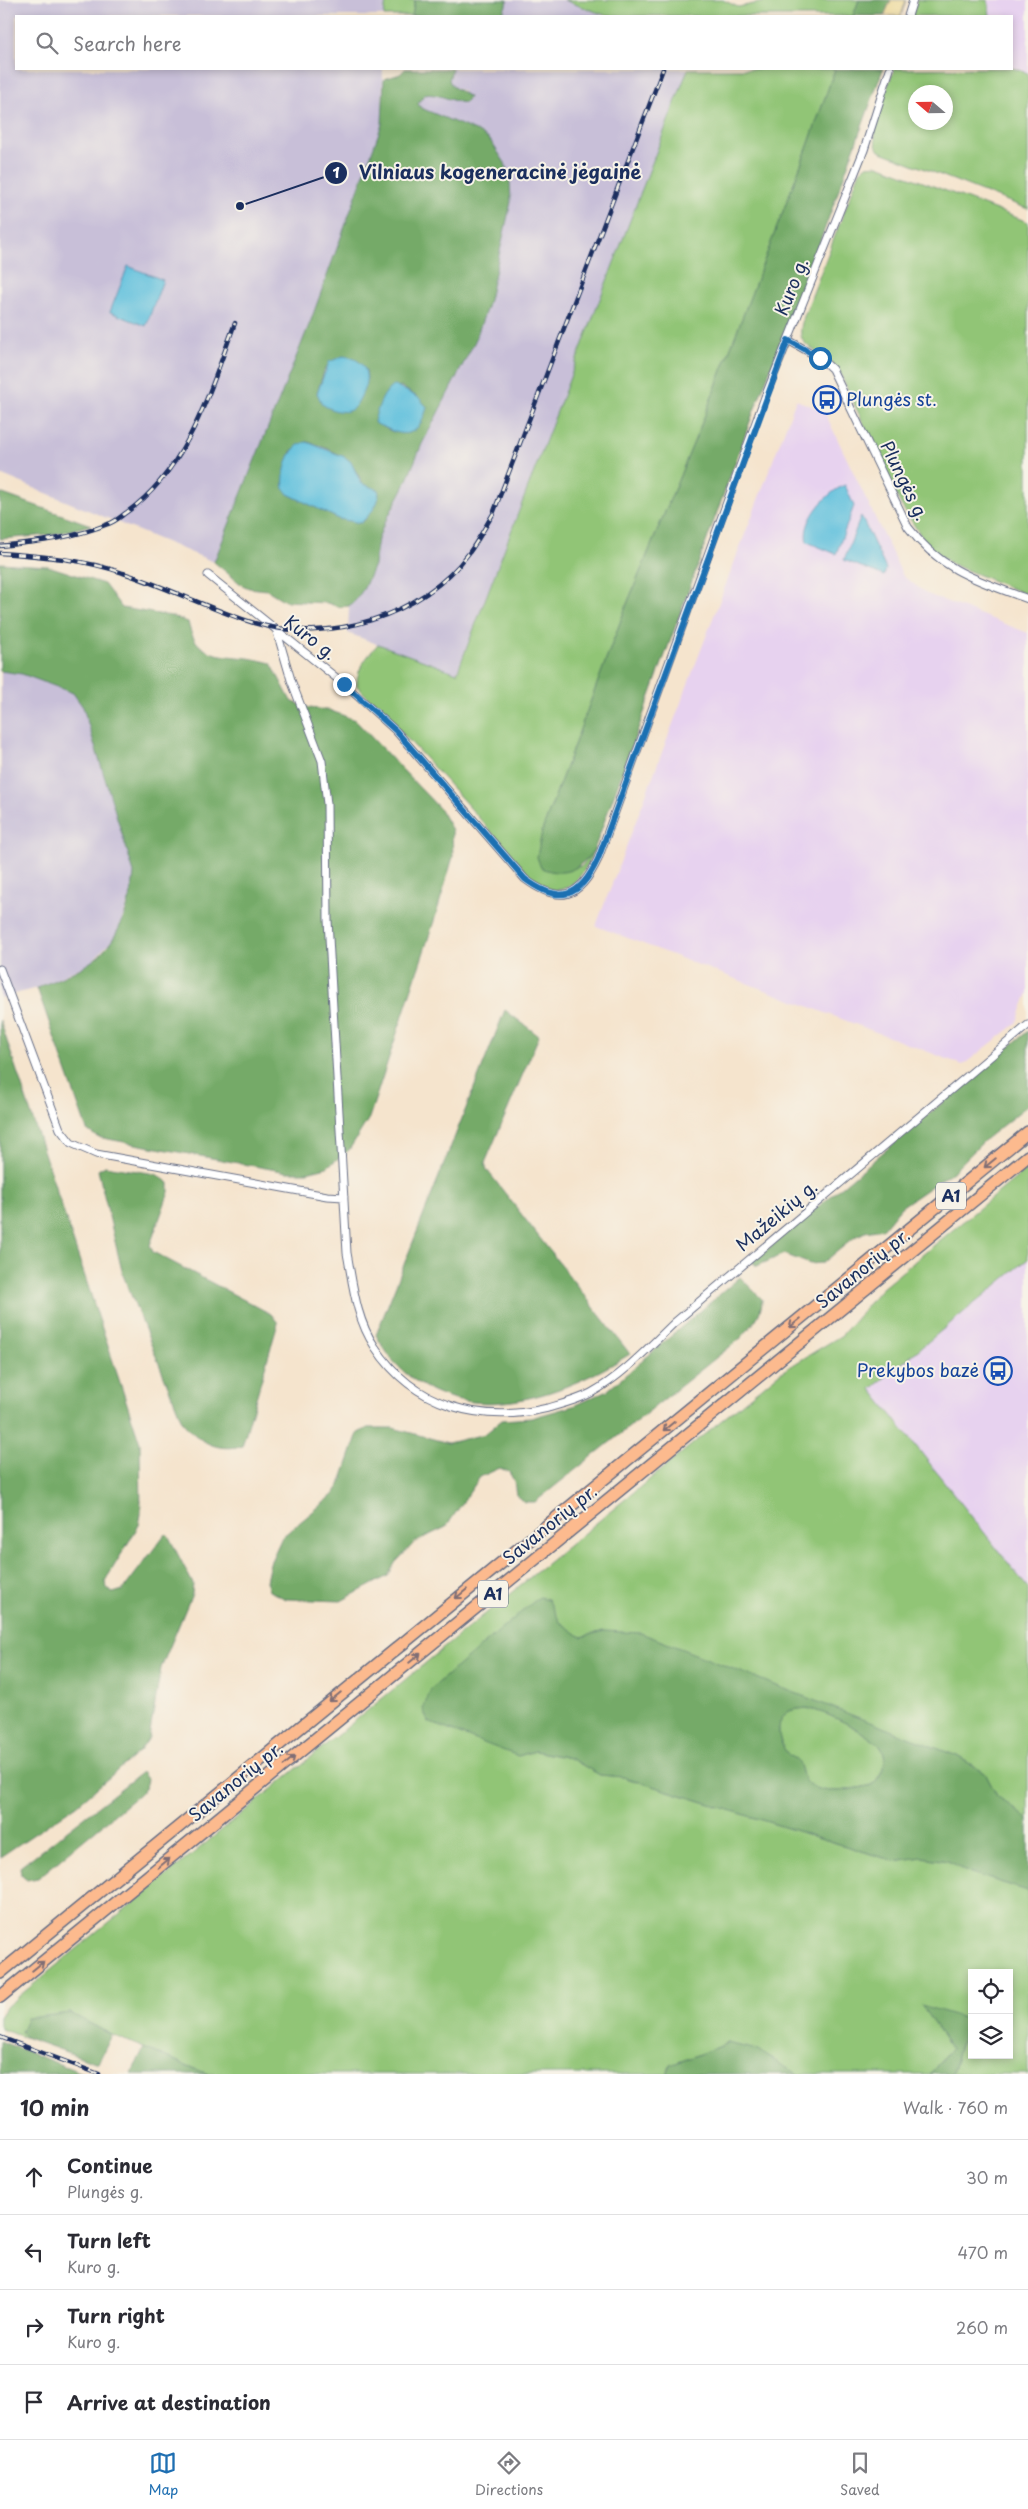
<!DOCTYPE html>
<html lang="en">
<head>
<meta charset="utf-8">
<style>
	:root { --surface:#fff; --page:#f7f7f7; --text:#2b2b33; --muted:#7c7c81; --line:#e1e1e2; --accent:#1f6fb2 }
	body { margin:0; font-family:"Playpen Sans",sans-serif; background:var(--page); color:var(--text) }
	.controls { position:absolute; right:15px; bottom:15px; display:grid; overflow:hidden; border-radius:0px; box-shadow:0 2px 8px #0003 }
	.controls button { width:45px; height:45px; display:grid; place-items:center; padding:0; border:0; border-bottom:1px solid var(--line); background:var(--surface); color:var(--text); font:25px sans-serif }
	.compass { position:absolute; left:908px; top:85px; width:45px; height:45px; border-radius:50%; background:var(--surface); box-shadow:0 2px 8px #0003; rotate:290deg }
	.stop { position:absolute; width:15px; height:15px; margin:-11px; border:4px solid #1f6fb2; border-radius:50%; background:#fff }
	.stop.end { background:#1f6fb2; border-color:#fff; box-shadow:0 1px 5px #0008 }
	.list { margin:0; padding:0; list-style:none }
	h2 { display:flex; justify-content:space-between; align-items:center; height:65px; margin:0; padding:0 20px; font-size:21px }
	h2 small { font-size:16px; font-weight:400; color:var(--muted) }
	.list li { display:grid; grid-template-columns:32px 1fr auto; gap:15px; align-items:center; box-sizing:border-box; height:75px; padding:0 20px; border-top:1px solid var(--line) }
	.list b { display:block; font-size:19px; white-space:nowrap }
	.list p { margin:0; font-size:16px; white-space:nowrap; color:var(--muted) }
	.list em { font-size:16px; font-style:normal; color:var(--muted) }
	.icon { flex:none; width:28px; height:28px; fill:none; stroke:currentColor; stroke-width:2; stroke-linecap:round; stroke-linejoin:round }
	.map { position:relative; flex:none; width:1028px; height:2074px; overflow:hidden }
	.search { position:absolute; background:var(--surface); box-shadow:0 2px 8px #0003; left:15px; right:15px; top:15px; height:55px; display:flex; align-items:center; gap:12px; box-sizing:border-box; padding:0 18px; border-radius:0px; color:var(--muted); font-size:19px }
	.sheet { height:365px; background:var(--surface) }
	nav { display:flex; justify-content:space-around; align-items:center; box-sizing:border-box; height:70px; border-top:1px solid var(--line); background:var(--surface); font-size:14px; color:var(--muted) }
	nav a { display:grid; justify-items:center; gap:2px }
	nav .on { color:var(--accent) }
	.map>svg:first-child { display:block }
	.built { fill:#e7d2ef }
	.industrial { fill:#c8bfd8 }
	.green { fill:#91c576; stroke:#567a6a; fill-rule:evenodd }
	.forest { fill:#74aa67; stroke:#486c62; fill-rule:evenodd }
	.sand { fill:#eeda9e; stroke:#84847e }
	.water { fill:#5fc0dd; stroke:#3d789e }
	.lines { fill:none; stroke-linecap:round; stroke-linejoin:round }
	.minor-casing { stroke:#676e85; stroke-width:9 }
	.trunk-casing { stroke:#676e85; stroke-width:14 }
	.minor { stroke:#fff; stroke-width:7 }
	.trunk { stroke:#fcba8e; stroke-width:11 }
	.rail-casing { stroke:#1b2f5e; stroke-width:4.5 }
	.rail { stroke:#f7f3e8; stroke-width:2.5; stroke-dasharray:8; stroke-linecap:butt }
	.oneway { stroke:#806e74 }
	.route { stroke:#1f6fb2; stroke-width:6 }
	.labels { text-anchor:middle; stroke-width:4; stroke-linejoin:round; paint-order:stroke }
	.shield { fill:#f7f3e8; stroke:#5d6a87; stroke-width:1 }
	.shield-label { font-size:16px; font-weight:bold; fill:#1b2f5e }
	.street-label { font-size:18px; fill:#1b2f5e; stroke:#f7f3e8 }
	.transit-label { font-size:18px; fill:#164399; stroke:#f7f3e8; text-anchor:start }
	.leader { fill:none; stroke:#1b2f5e; stroke-width:2 }
	.callout-dot { fill:#1b2f5e; stroke:#f7f3e8; stroke-width:2 }
	.mark-label { font-size:15px; text-anchor:middle; font-weight:bold; fill:#fff }
	.callout-label { font-size:19px; text-anchor:middle; font-weight:bold; fill:#1b2f5e; stroke:#f7f3e8; stroke-width:4; stroke-linejoin:round; paint-order:stroke }
</style>
</head>
<body>
<div class="map">
<svg width="1028" height="2074" viewBox="0 0 1028 2074">
	<rect width="100%" height="100%" fill="#f7f3e8"/>
	<filter id="ink" filterUnits="userSpaceOnUse"><feTurbulence type="fractalNoise" baseFrequency=".02" numOctaves="2"/><feDisplacementMap in="SourceGraphic" scale="10" xChannelSelector="R" yChannelSelector="G"/><feConvolveMatrix kernelMatrix="1 2 1 2 8 2 1 2 1" color-interpolation-filters="sRGB"/></filter>
	<filter id="wash" filterUnits="userSpaceOnUse"><feTurbulence type="fractalNoise" baseFrequency=".0096" numOctaves="4" result="noise"/><feDisplacementMap in="SourceGraphic" scale="20" xChannelSelector="R" yChannelSelector="G"/><feGaussianBlur stdDeviation="1.12" result="paint"/><feColorMatrix in="noise" values="0 0 0 0 0 0 0 0 0 0 0 0 0 0 0 0 0 1.4 0 .05"/><feComposite in="paint" operator="in"/></filter>
	<g filter="url(#wash)">
		<rect width="100%" height="100%" fill="#f5e4cd"/>
		<!-- built -->
		<path class="built" d="M988 0H1028V73L1012 67V16H990Z
			M796 400 824 411 903 576 927 594 1028 633V993L1016 1024 963 1065 596 926Z
			M1028 1259V1588L870 1389Z"/>
		<!-- industrial -->
		<path class="industrial" d="M0 0H386L384 16H16V69H383L382 124 311 320 214 562 0 474Z
			M508 0H564L607 16H502Z
			M452 69H688L456 674 348 633 349 606 356 600 374 565 378 539 383 526 404 487 422 444 475 341 488 304 490 140 478 132 421 108 418 104 424 95 430 94 441 97 464 92 452 86 449 80Z
			M1 671 22 674 73 693 83 707 134 873 132 891 116 936 90 963 37 988 0 998Z"/>
		<!-- green -->
		<path class="green" d="M386 0H415L412 16H384Z
			M564 0H723L738 7 764 2 765 0H859L853 16H607Z
			M917 0H988L990 16H912Z
			M1012 68 1028 73V209L879 151C866 133 888 89 894 69ZM916 92H946V122H916Z
			M688 69H835L808 146 703 420 627 604 542 831 562 871 582 866 594 850C583 878 564 905 533 880 476 814 419 749 357 686 356 669 367 657 378 644L457 673Z
			M878 165 1028 222V595L952 564 935 552 923 539 901 505 840 373C834 366 830 360 823 356 806 344 796 343 803 319L860 171 866 166Z
			M1028 1168V1259L871 1389 1028 1588V1819L997 1796 985 1773 957 1756 604 1631 581 1637 559 1622 548 1600 518 1756 535 1751 570 1758 600 1775 623 1777 894 1861 922 1857 948 1861 965 1871 1028 1891V2074H952L967 2019 932 2021 951 2049 930 2074H797L728 2043 671 2065 666 2074H208L112 2035 70 2013 22 2032 27 2038 0 2029V2017L7 2006 778 1374 842 1335 881 1289ZM972 1973H1009V2055H972Z
			M806 1708C830 1713 858 1728 877 1743 891 1755 885 1777 871 1785 865 1787 858 1788 852 1789 840 1792 814 1793 805 1781 802 1776 802 1768 798 1763 795 1759 790 1757 787 1753 778 1742 774 1721 788 1712 792 1709 801 1709 806 1708Z"/>
		<!-- forest -->
		<path class="forest" d="M415 0H508L502 16H412Z
			M859 0H891L884 16H853Z
			M405 69H452L449 80 452 86 469 97 465 103C452 102 437 92 424 95L418 104 421 108 478 132 490 140 505 163 510 182 511 202 488 304 475 341 422 444 404 487 383 526 378 539 374 565 364 588 356 600 349 606 339 607 327 603 285 601 267 590 249 588 242 585 214 562 311 320 382 124 384 79 400 74ZM325 368 366 370 367 379 317 393ZM400 386 419 398 393 432 374 422ZM307 442C350 453 361 470 371 511L364 521 339 519 288 494 283 484 291 451Z
			M835 69H883L806 280 755 408 594 850C579 869 566 878 541 868L537 857 542 831 627 604 703 420 808 146Z
			M0 493 91 525 51 535 0 539Z
			M0 563 48 566 104 584 122 608 171 616 188 622C195 657 220 655 248 658 255 659 263 661 271 663L291 701 309 708 329 710 355 720 440 809 452 830 453 857 435 918 369 1118 349 1150 327 1167 307 1172H287L97 1137 87 1130 37 988C54 980 74 973 89 963 118 945 131 905 134 873L83 707 73 693 22 674 0 671Z
			M505 1010 539 1036 485 1163 487 1170 630 1354C559 1398 459 1434 393 1361 387 1353 381 1344 376 1335Z
			M0 1020 140 1443 141 1514 139 1525 105 1581 106 1589 113 1593 123 1590 165 1534 168 1535 193 1584 192 1594 161 1668 149 1738 140 1751 77 1805 0 1857Z
			M1028 1031V1105L987 1138 955 1170 901 1207 883 1229 865 1232 855 1237 823 1263 810 1264 784 1254 757 1266 752 1262Z
			M105 1166 156 1174 169 1183V1192L150 1245 153 1252 271 1314 278 1323 242 1446C216 1452 200 1442 183 1423L123 1275 98 1170Z
			M740 1277 762 1299C762 1316 752 1325 741 1338L535 1502H525L516 1495 514 1481 509 1472 500 1468 480 1477 446 1527 415 1542 395 1563 388 1576 341 1601 286 1599 269 1591 266 1581 270 1563 282 1537 333 1495 340 1485 358 1433 368 1428H393L448 1443 485 1434 502 1420 531 1418 573 1406 608 1390Z
			M539 1597 548 1599 560 1622 581 1637 604 1631 641 1633 957 1756 985 1773 997 1796 1028 1819V1891L965 1871 948 1861 922 1857 894 1861 623 1777 600 1775 570 1758 535 1751 518 1756 428 1722 423 1709 431 1689ZM806 1708C830 1713 858 1728 877 1743 891 1755 885 1777 871 1785 865 1787 858 1788 852 1789 840 1792 814 1793 805 1781 802 1776 802 1768 799 1763 796 1759 790 1757 787 1753 778 1742 774 1721 788 1712 792 1709 801 1709 806 1708Z
			M142 1772 147 1779 145 1789 38 1878 27 1880 21 1875 20 1867Z
			M921 2005 967 2019 952 2074H930L951 2049Z
			M70 2013 112 2035 98 2063 27 2038 21 2032 27 2018Z
			M0 2041 85 2074H0Z
			M728 2043 757 2050 797 2074H666L671 2065Z
			M144 2048 208 2074H131Z"/>
		<!-- sand -->
		<path class="sand" d="M891 0H906L901 16H884Z"/>
		<!-- water -->
		<path class="water" d="M128 266 163 280 146 326 110 312Z
			M343 356C368 359 371 377 361 396 358 402 355 409 348 411 339 413 329 409 322 404L317 393 329 362Z
			M395 385 419 398 427 407C421 430 410 440 388 429 383 426 378 426 374 422 377 410 383 390 395 385Z
			M307 442 345 457 351 462 361 483 378 490C382 503 369 515 361 523L339 519 288 494 284 489C282 473 288 444 307 442Z
			M845 485 854 506 836 554 807 542C801 521 827 492 845 485Z
			M861 516 886 569 884 576 844 560Z"/>
	</g>
	<g filter="url(#ink)">
		<g class="lines">
			<defs>
				<path id="minor" d="M908 16 913 0
					M788 340 820 358 832 369 908 527C941 571 979 581 1028 599
					M208 575 344 684 396 731 525 879C560 905 580 898 598 859L765 397 864 150 890 69
					M277 632 291 680 322 761 327 804 328 920 347 1253C353 1285 356 1319 375 1347 414 1407 481 1424 548 1408 562 1404 578 1400 591 1393 623 1375 648 1348 674 1323L1028 1025
					M0 969 60 1129 71 1143 96 1154 327 1196 344 1197"/>
				<path id="trunk" d="M0 1973 1028 1132
					M0 1997 1028 1156"/>
			</defs>
			<!-- minor casing -->
			<use href="#minor" class="minor-casing"/>
			<!-- trunk casing -->
			<use href="#trunk" class="trunk-casing"/>
			<!-- minor -->
			<use href="#minor" class="minor"/>
			<!-- trunk -->
			<use href="#trunk" class="trunk"/>
			<defs>
				<path id="rail" d="M0 546C37 542 74 538 108 524 115 522 121 516 127 512 188 469 210 390 235 323
					M0 553C42 556 83 559 123 573 167 587 209 609 254 623 328 645 423 616 469 553 478 541 485 527 493 514L663 69
					M0 2037 99 2074"/>
			</defs>
			<!-- rail casing -->
			<use href="#rail" class="rail-casing"/>
			<!-- rail -->
			<use href="#rail" class="rail"/>
		</g>
		<!-- one-way arrows -->
		<defs><path id="oneway-shaft" d="M-6 0H5M1.5-3L5.5 0L1.5 3" fill="none" stroke-width="1.6" stroke-linecap="round" stroke-linejoin="round" transform="scale(1.25)"/></defs>
		<g class="oneway">
			<use href="#oneway-shaft" transform="translate(990 1163) rotate(141)"/>
			<use href="#oneway-shaft" transform="translate(795 1323) rotate(141)"/>
			<use href="#oneway-shaft" transform="translate(669 1426) rotate(141)"/>
			<use href="#oneway-shaft" transform="translate(461 1594) rotate(141)"/>
			<use href="#oneway-shaft" transform="translate(415 1658) rotate(-39)"/>
			<use href="#oneway-shaft" transform="translate(335 1697) rotate(141)"/>
			<use href="#oneway-shaft" transform="translate(289 1761) rotate(-39)"/>
			<use href="#oneway-shaft" transform="translate(164 1863) rotate(-39)"/>
			<use href="#oneway-shaft" transform="translate(38 1966) rotate(-39)"/>
		</g>
	</g>
	<g class="lines" filter="url(#ink)">
		<!-- route -->
		<path class="route" d="M344 684 396 731 525 879C560 905 580 898 598 859L788 340 820 358"/>
	</g>
	<!-- icons -->
	<defs>
		<symbol id="bus-ring" viewBox="-11 -11 22 22"><circle r="9.5" fill="#f7f3e8" stroke="#1a4fb4" stroke-width="1.5"/><path d="M-5-6H5V4H4V6H2V4H-2V6H-4V4H-5ZM-3.5-4V0h7V-4ZM-3.5 1.2v1.5H-2V1.2ZM2 1.2v1.5H3.5V1.2Z" fill="#1a4fb4"/></symbol>
	</defs>
	<g fill-rule="evenodd">
		<use href="#bus-ring" x="811" y="384" width="32" height="32"/>
		<use href="#bus-ring" x="982" y="1355" width="32" height="32"/>
	</g>
	<g class="labels">
		<!-- shield labels -->
		<g class="shield">
			<rect x="936" y="1182.5" width="30" height="27" rx="4"/>
			<rect x="478" y="1580.5" width="30" height="27" rx="4"/>
		</g>
		<g class="shield-label">
			<text x="951" y="1202">A1</text>
			<text x="493" y="1600">A1</text>
		</g>
		<!-- street labels -->
		<g class="street-label">
			<text transform="translate(792 287) rotate(-68)" y="6">Kuro g.</text>
			<text transform="translate(904 481) rotate(64)" y="6">Plungės g.</text>
			<text transform="translate(310 638) rotate(38)" y="6">Kuro g.</text>
			<text transform="translate(777 1216) rotate(-40)" y="6">Mažeikių g.</text>
			<text transform="translate(863 1269) rotate(-39)" y="6">Savanorių pr.</text>
			<text transform="translate(550 1525) rotate(-39)" y="6">Savanorių pr.</text>
			<text transform="translate(236 1782) rotate(-39)" y="6">Savanorių pr.</text>
		</g>
		<!-- transit labels -->
		<g class="transit-label">
			<text x="846" y="406">Plungės st.</text>
			<text x="979" y="1377" text-anchor="end">Prekybos bazė</text>
		</g>
	</g>
	<!-- callouts -->
	<path class="leader" d="M240 206L336 173"/>
	<g class="callout-dot">
		<circle cx="240" cy="206" r="5"/>
		<circle cx="336" cy="173" r="12"/>
	</g>
	<g class="mark-label">
		<text x="336" y="178">1</text>
	</g>
	<g class="callout-label">
		<text x="500" y="179">Vilniaus kogeneracinė jėgainė</text>
	</g>
</svg>
<div class="controls">
<button><svg class="icon" aria-label="locate" viewBox="0 0 24 24"><circle cx="12" cy="12" r="6"/><path d="M12 2v4M12 18v4M2 12h4M18 12h4"/></svg></button>
<button><svg class="icon" aria-label="layers" viewBox="0 0 24 24"><path d="M12 4l9 5-9 5-9-5zM3 14l9 5 9-5"/></svg></button>
</div>
<svg class="compass" viewBox="-18 -18 36 36"><path d="M0-13l5 13h-10z" fill="#e53935"/><path d="M0 13l5-13h-10z" fill="#7c7c81"/></svg>
<div class="stop" style="left:820px;top:358px"></div>
<div class="stop end" style="left:344px;top:684px"></div>
<div class="search"><svg class="icon" aria-label="search" viewBox="0 0 24 24"><circle cx="10" cy="10" r="6"/><path d="M15 15l6 6"/></svg>Search here</div>
</div>
<section class="sheet">
<h2>10 min<small>Walk · 760 m</small></h2>
<ul class="list">
<li><svg class="icon" aria-label="ahead" viewBox="0 0 24 24"><path d="M12 20V5M6 11l6-6 6 6"/></svg><div><b>Continue</b><p>Plungės g.</p></div><em>30 m</em></li>
<li><svg class="icon" aria-label="left" viewBox="0 0 24 24"><path d="M17 20v-9H6M10 6l-5 5 5 5"/></svg><div><b>Turn left</b><p>Kuro g.</p></div><em>470 m</em></li>
<li><svg class="icon" aria-label="right" viewBox="0 0 24 24"><path d="M7 20v-9h11M14 6l5 5-5 5"/></svg><div><b>Turn right</b><p>Kuro g.</p></div><em>260 m</em></li>
<li><svg class="icon" aria-label="arrive" viewBox="0 0 24 24"><path d="M6 21V4h12l-3 4 3 4H6"/></svg><div><b>Arrive at destination</b></div></li>
</ul>
</section>
<nav>
<a class="on"><svg class="icon" aria-label="map" viewBox="0 0 24 24"><path d="M3 6l6-2 6 2 6-2v14l-6 2-6-2-6 2zM9 4v14M15 6v14"/></svg>Map</a>
<a><svg class="icon" aria-label="directions" viewBox="0 0 24 24"><path d="M12 3l9 9-9 9-9-9zM9 14v-3h6M13 9l2 2-2 2"/></svg>Directions</a>
<a><svg class="icon" aria-label="saved" viewBox="0 0 24 24"><path d="M7 4h10v16l-5-4-5 4z"/></svg>Saved</a>
</nav>
</body>
</html>
